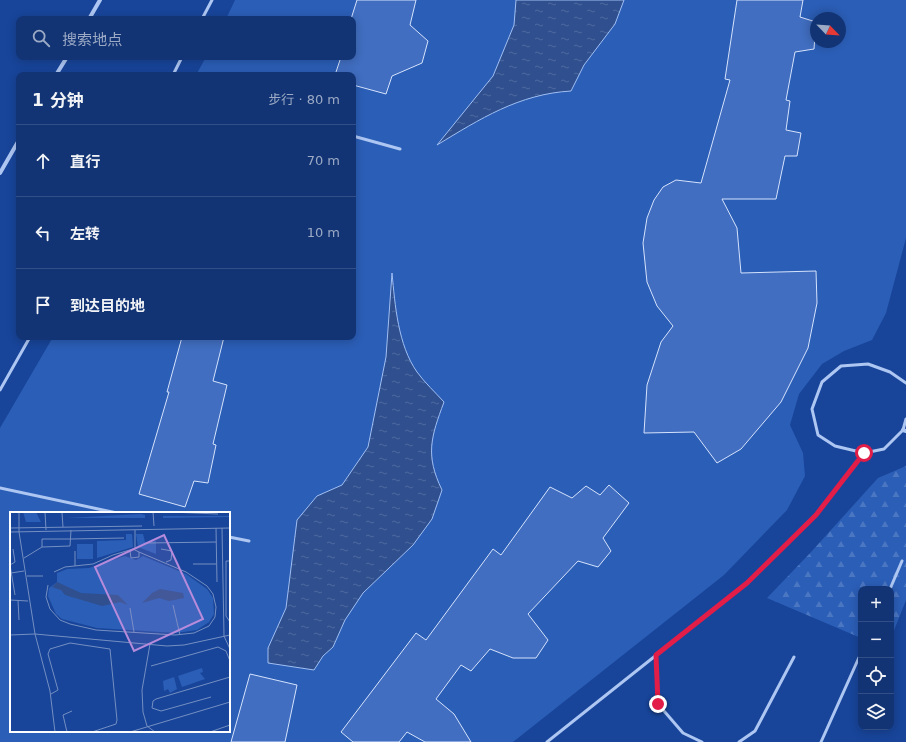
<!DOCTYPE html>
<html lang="zh">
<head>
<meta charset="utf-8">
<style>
	:root { --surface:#123474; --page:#1f3f7c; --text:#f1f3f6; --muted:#9caac5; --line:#314f86 }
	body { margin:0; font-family:"DejaVu Sans","Noto Sans SC",sans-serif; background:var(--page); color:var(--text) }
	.controls { position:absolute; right:12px; bottom:12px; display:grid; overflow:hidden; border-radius:8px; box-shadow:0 2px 10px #0003 }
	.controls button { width:36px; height:36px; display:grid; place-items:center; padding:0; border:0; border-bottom:1px solid var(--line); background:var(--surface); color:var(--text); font:20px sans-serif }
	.compass { position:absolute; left:810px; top:12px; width:36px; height:36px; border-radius:50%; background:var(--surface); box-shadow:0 2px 10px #0003; rotate:115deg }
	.stop { position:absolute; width:12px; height:12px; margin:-9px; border:3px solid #e11d48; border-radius:50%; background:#fff }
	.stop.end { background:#e11d48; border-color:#fff; box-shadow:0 1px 4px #0008 }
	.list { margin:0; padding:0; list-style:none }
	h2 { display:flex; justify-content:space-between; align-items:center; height:52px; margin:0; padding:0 16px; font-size:17px }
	h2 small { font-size:13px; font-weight:400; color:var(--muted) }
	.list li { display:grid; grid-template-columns:26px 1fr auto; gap:12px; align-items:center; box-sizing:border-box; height:72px; padding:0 16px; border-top:1px solid var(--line) }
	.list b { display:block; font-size:15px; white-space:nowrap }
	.list em { font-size:13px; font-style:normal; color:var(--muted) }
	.icon { flex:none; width:22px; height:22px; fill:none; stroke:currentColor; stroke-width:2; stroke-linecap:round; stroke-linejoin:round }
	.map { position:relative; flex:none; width:906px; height:742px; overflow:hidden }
	.search { position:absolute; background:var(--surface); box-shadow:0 2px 10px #0003; left:16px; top:16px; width:340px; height:44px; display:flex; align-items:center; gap:10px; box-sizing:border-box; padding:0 14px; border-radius:8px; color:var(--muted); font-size:15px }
	.panel { position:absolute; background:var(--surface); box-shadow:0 2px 10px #0003; left:16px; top:72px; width:340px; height:268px; border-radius:8px }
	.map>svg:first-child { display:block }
	.grass { fill:#2b5eb7; fill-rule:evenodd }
	.forest { fill:url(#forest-firs) }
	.water { fill:url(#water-ripples); stroke:#a0bff4 }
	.building { fill:#416ec1; stroke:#d5e3fc }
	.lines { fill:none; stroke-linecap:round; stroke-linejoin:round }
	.service { stroke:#adc6f2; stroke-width:3 }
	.minor { stroke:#adc6f2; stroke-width:4 }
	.route { stroke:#e11d48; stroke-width:5 }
	.inset-road { fill:none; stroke:#748fc2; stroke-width:1 }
	.view { fill:#b68bdc; fill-opacity:0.15; stroke:#b68bdc; stroke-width:2 }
	.inset-edge { fill:none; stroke:#fff; stroke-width:2 }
</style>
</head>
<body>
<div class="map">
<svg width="906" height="742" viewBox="0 0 906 742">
	<defs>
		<pattern id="forest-firs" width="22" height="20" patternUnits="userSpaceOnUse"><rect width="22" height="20" fill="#2b5eb7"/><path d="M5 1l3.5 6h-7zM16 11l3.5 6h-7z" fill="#4b76c2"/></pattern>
		<pattern id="water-ripples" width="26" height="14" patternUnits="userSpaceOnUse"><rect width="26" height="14" fill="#2f4f8e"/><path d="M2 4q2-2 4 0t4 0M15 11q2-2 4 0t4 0" fill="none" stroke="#4e699f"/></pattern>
	</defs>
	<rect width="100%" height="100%" fill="#18459a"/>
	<!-- grass -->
	<path class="grass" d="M235 0H906V238L886 313 872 340 844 351 822 364 799 394 790 425 803 453 805 476 787 510 724 575 513 742H0V428L53 337H353V75H196L206 57H353V19H226ZM816 18H840V42H816ZM11 513H229V731H11Z"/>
	<!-- forest -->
	<path class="forest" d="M906 466V600L891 638V589H861V638L767 598 812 551 878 478Z"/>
	<!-- water -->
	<path class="water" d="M516 0H624L615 24 584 65 571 91C519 94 480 119 437 145L493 76 514 25Z
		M392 273C395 305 398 345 417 372 425 383 435 392 444 402 431 437 425 455 442 490L432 519 413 545 363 593 345 620 333 647 323 656 314 670 268 663V648L286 608 297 520 317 496 342 485 368 447 386 357Z"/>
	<!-- building -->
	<path class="building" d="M357 0H416L410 25 428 41 422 63 392 76 386 94 353 85V75H335L341 57H353V19H351Z
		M737 0H803L800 17 816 22 814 49 795 52 786 100 790 101 786 130 801 133 797 156H785L776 199H722L737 228 741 273 816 271 817 303 808 348 781 402 741 449 717 463 694 432 644 433 647 385 661 342 673 326 657 306 647 282 643 243 647 218 654 200 663 187 676 180 701 183 730 80 725 79Z
		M182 337H224L213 381 227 385 213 444 216 445 208 483 194 481 185 507 139 494 169 392H167Z
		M609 485 629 503 603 538 611 551 598 567 578 561 528 614 548 640 536 658H513L490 649 471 671 461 665 436 699 454 714 471 742H425L407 732 399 742H353L341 732 416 633 426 640 493 549 501 555 550 487 572 498 586 486 600 495Z
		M250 674 297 685 285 742H231Z"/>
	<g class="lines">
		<!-- service -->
		<path class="service" d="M202 19 212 0
			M173 75 182 57
			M353 136 400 149
			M906 383 890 372 868 364 841 366 822 382 812 409 818 435 835 446 864 453 884 449 903 430 906 419
			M0 390 30 337
			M0 488 117 513
			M229 537 249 541
			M890 589 902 561
			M656 655 658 704 683 733 702 742
			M547 742 747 583 816 515 864 453
			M739 742 755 731 794 657
			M821 742 861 653"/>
		<!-- minor -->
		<path class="minor" d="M89 19 100 0
			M56 75 67 57
			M0 173 19 140
			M903 430 906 431"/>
	</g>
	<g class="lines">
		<!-- route -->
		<path class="route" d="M658 704 656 655 747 583 816 515 864 453"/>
	</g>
	<!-- overview -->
	<g transform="translate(10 512)">
		<rect width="220" height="220" fill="#18459a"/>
		<path d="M13 0H26L31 10H16ZM67 32H83V47H67ZM115 44 126 48 133 44 176 62 197 77 203 86 204 102 199 110 187 118 166 121 87 116 52 107 46 102 38 84 39 76 47 70V61L57 57 79 56ZM192 156 193 160 190 161 195 167 172 175 168 164ZM164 165 167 177 160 181 158 177 154 179 153 169Z" fill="#2b5eb7"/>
		<path d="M131 2 135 3V6H56ZM153 4H220V5L153 6ZM116 22H122L123 35 87 46V29L116 28ZM126 22H133L135 30 146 29V42L128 35Z" fill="#2b5eb7"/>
		<path d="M47 70 71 81 108 83 118 93 110 90 92 94 55 83 51 78 42 75ZM150 77 173 81 174 86 159 89 149 86 132 91 142 81Z" fill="#2f4f8e"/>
		<path class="inset-road" d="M9 0V20L25 122 40 179 45 220M35 0 36 18M83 0H127M143 0 144 14M160 0 208 2M52 1 53 15M0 16 132 14M206 16 207 70M212 16 214 124 220 137M61 18 60 34 32 35V27H60L114 26M0 20 220 16M137 31 206 30M125 37V18M151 37 162 39 161 48 156 50M65 39V54M14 46 32 35M220 49H216V104L220 110M183 52H206M0 53 5 83M0 53 5 50 3 37M44 60 55 55 83 52 103 43 123 37 129 40V45L121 46 120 39M1 61 14 59M17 64H33M38 73 36 85 40 97 50 108 60 112 86 118 165 123 184 121 199 114 205 105 206 95 203 82 197 74 176 60 129 40M0 88 18 89M8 88 9 108M163 93 170 123M120 96 124 120M0 123 25 122 157 134 174 133 220 123M140 132 132 178 133 200 137 214 145 220M141 154 208 135 216 139 220 149M41 182 48 178 38 142 40 137 60 131 100 137 107 208 106 212 82 220M201 185 151 199 142 196 143 189 146 187 220 165M57 220 53 203 62 199M120 220 220 190M200 220 220 213"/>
		<path class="view" d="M154 23 193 107 124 139 85 55Z"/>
		<rect width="220" height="220" class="inset-edge"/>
	</g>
</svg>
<div class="controls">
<button>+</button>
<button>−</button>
<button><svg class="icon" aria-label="locate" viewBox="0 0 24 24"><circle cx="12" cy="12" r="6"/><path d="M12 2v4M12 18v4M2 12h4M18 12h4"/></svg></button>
<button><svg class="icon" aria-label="layers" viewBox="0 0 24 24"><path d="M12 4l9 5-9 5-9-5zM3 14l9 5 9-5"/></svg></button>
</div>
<svg class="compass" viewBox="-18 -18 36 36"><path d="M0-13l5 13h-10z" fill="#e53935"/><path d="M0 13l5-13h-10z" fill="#9caac5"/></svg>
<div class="stop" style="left:864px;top:453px"></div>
<div class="stop end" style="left:658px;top:704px"></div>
<div class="search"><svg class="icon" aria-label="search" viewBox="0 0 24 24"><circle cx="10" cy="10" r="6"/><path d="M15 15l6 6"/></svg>搜索地点</div>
<section class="panel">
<h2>1 分钟<small>步行 · 80 m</small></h2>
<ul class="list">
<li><svg class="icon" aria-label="ahead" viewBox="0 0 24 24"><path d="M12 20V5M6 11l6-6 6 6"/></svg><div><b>直行</b></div><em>70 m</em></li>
<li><svg class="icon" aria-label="left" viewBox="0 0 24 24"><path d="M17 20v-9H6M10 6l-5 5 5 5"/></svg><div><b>左转</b></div><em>10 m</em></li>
<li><svg class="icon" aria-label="arrive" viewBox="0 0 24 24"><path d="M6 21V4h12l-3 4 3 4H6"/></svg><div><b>到达目的地</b></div></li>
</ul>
</section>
</div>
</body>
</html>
